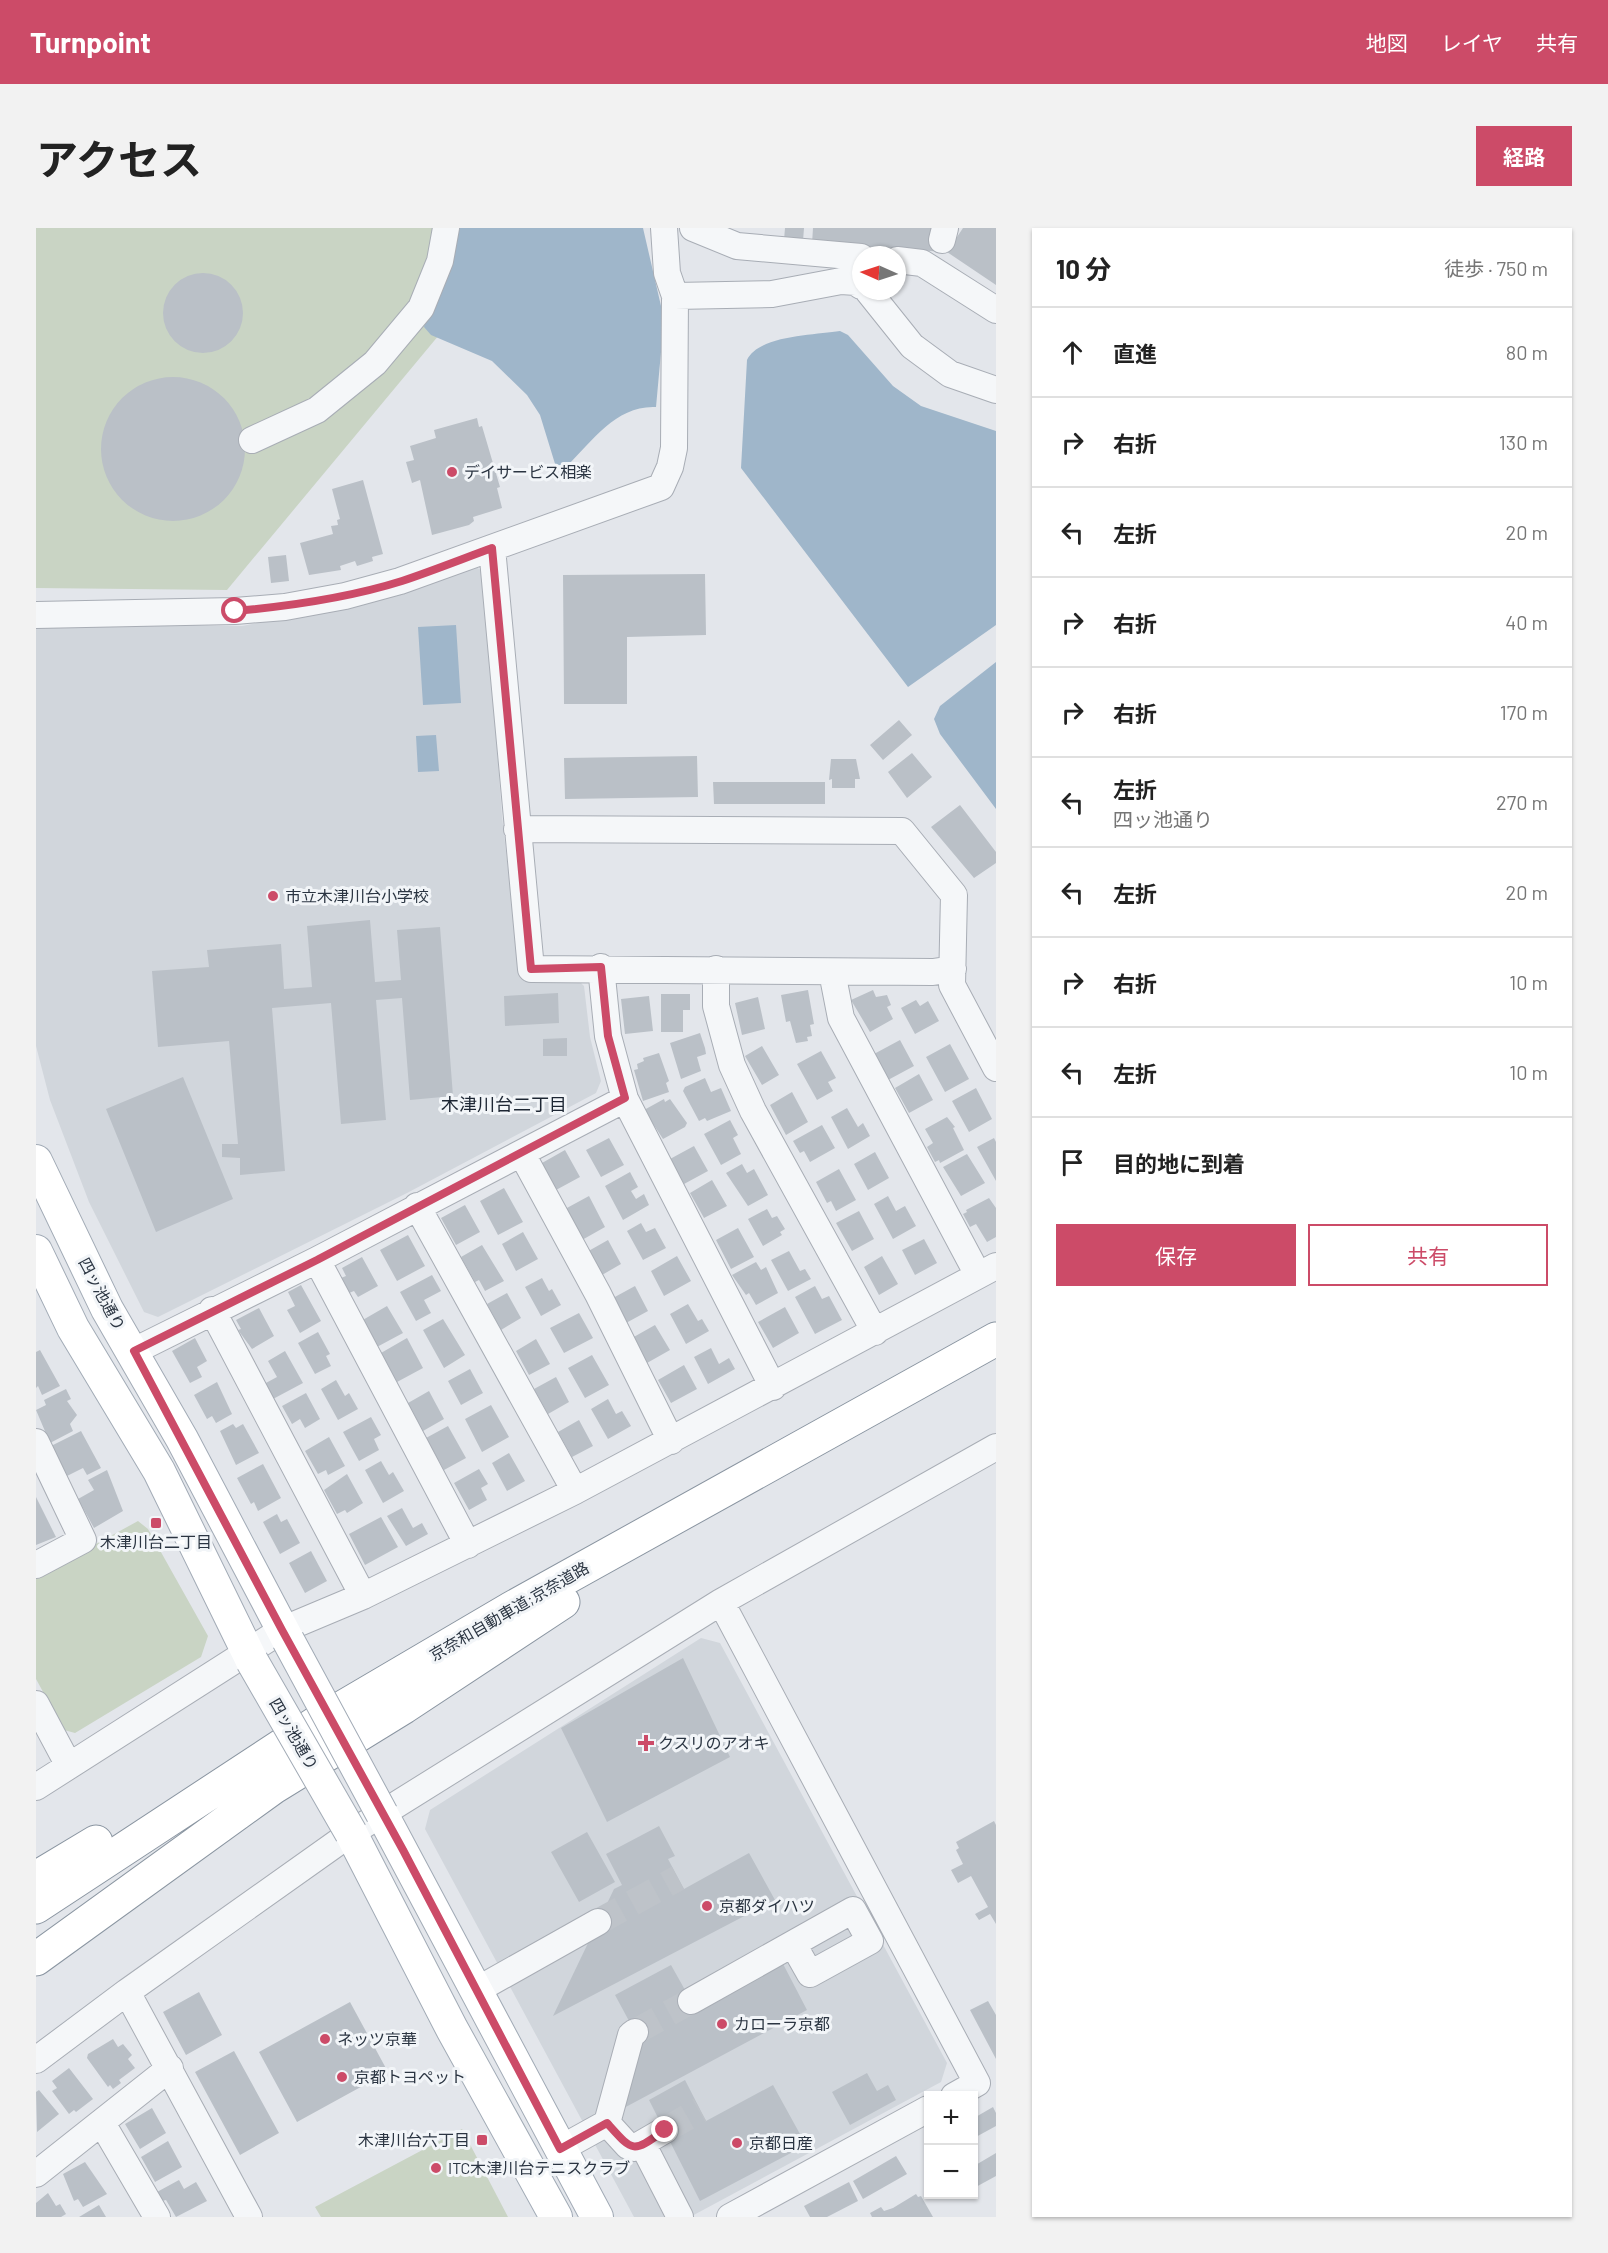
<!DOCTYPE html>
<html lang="ja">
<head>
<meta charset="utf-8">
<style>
	:root { --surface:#fff; --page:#f2f2f2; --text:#222; --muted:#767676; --line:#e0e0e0; --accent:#cc4b68 }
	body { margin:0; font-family:Barlow,"Noto Sans JP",sans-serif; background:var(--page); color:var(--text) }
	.controls { position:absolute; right:18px; bottom:18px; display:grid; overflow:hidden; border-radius:0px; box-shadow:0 2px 4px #0004 }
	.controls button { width:54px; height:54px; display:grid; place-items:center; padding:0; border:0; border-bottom:2px solid var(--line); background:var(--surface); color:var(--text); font:30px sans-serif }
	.compass { position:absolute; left:816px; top:18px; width:54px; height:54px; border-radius:50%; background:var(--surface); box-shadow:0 2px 4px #0004; rotate:273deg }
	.stop { position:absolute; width:18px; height:18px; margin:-14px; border:4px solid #cc4b68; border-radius:50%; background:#fff }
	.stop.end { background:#cc4b68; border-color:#fff; box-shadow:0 2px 6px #0008 }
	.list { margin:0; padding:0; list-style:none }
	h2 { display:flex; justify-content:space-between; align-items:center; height:78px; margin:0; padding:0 24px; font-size:26px }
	h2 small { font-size:20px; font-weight:400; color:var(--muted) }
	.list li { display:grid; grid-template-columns:39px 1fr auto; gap:18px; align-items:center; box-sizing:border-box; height:90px; padding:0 24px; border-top:2px solid var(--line) }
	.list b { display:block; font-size:22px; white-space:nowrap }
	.list p { margin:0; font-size:20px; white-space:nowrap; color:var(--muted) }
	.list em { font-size:20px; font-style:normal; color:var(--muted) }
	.actions { display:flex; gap:12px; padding:18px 24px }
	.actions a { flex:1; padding:14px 0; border:2px solid var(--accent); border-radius:0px; text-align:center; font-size:21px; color:var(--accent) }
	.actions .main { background:var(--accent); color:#fff }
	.icon { flex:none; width:33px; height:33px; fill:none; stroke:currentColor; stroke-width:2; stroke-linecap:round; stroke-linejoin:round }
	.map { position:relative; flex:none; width:960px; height:1989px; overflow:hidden; border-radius:0px }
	header { display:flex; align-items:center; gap:36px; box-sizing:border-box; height:84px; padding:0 30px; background:var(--accent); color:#fff }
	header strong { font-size:28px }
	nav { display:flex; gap:33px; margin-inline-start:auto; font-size:21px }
	.intro { display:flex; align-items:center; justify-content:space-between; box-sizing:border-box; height:144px; padding:0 36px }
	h1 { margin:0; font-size:42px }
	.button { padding:15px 27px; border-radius:0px; background:var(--accent); color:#fff; font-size:21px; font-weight:700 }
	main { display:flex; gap:36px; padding:0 36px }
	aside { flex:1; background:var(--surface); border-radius:0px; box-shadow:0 2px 4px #0004 }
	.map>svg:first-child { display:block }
	.built { fill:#d1d6dc }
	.green { fill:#c9d4c4 }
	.water { fill:#9fb6ca }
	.building { fill:#bac0c7 }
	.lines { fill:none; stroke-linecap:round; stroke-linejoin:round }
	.minor-tunnel { stroke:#bec3c9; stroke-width:26; stroke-dasharray:26 13; stroke-linecap:butt }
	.minor-casing { stroke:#a8adb5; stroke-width:28 }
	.major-casing { stroke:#a2abb6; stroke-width:34 }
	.highway-casing { stroke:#8a95a1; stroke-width:35 }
	.minor { stroke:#f5f7f9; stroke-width:26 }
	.major { stroke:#fff; stroke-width:32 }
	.highway { stroke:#fff; stroke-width:33 }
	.major-bridge-casing { stroke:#a2abb6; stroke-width:34; stroke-linecap:butt }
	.major-bridge { stroke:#fff; stroke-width:32 }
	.route { stroke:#cc4b68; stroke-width:8 }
	.poi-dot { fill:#cc4b68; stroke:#f2f5f8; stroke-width:2 }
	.labels { text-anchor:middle; stroke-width:6; stroke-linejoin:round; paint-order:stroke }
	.poi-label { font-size:16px; fill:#2b3542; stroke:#f2f5f8; text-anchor:start }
	.street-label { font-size:16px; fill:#2b3542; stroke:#f2f5f8 }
	.neighbourhood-label { font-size:18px; fill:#1d2633; stroke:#f2f5f8 }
</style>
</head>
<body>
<header>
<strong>Turnpoint</strong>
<nav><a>地図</a><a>レイヤ</a><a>共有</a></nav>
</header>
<div class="intro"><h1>アクセス</h1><a class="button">経路</a></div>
<main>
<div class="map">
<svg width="960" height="1989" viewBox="0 0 960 1989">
	<rect width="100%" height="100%" fill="#e3e6eb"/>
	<!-- built -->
	<path class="built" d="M437 337 448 344 466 588 484 749 486 751H541L548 758 554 809 565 853 560 865 371 965 122 1089 108 1084 53 974 14 872 0 818V396L206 398 327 375Z
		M665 1410 684 1415 911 1835 905 1854 654 1989H598L389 1601 394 1582Z"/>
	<!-- green -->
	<path class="green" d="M0 0H399L403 107 191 362 0 360Z
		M102 1293 112 1301 172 1408 165 1429 39 1505 28 1502 0 1451V1349Z
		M426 1901 472 1989H285L279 1979Z"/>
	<!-- water -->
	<path class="water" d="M424 0H607L628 91 620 179C581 177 557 212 531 238L523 241 520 239 504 187 491 167 456 133 395 107 388 99 393 80Z
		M804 103 812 107 857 158 885 178 960 203V397L872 459 705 240 711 132C723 107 779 107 804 103Z
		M420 397 425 475 387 477 382 399Z
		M960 434V581L904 506 898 491 904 478Z
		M400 507 403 543 382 544 380 508Z"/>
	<!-- building -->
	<path class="building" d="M749 0H768L767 13 748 12Z
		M777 0H898L919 12 927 0H960V57L911 24 776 16Z
		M127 85a40 40 0 1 1 80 0a40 40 0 1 1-80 0Z
		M65 221a72 72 0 1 1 144 0a72 72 0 1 1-144 0Z
		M441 190 443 199 446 198 464 259 461 260 466 280 437 289 438 293 433 297 396 307 384 252 376 255 370 234 378 232 374 218 400 210 398 202Z
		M327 252 347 326 336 329 337 333 321 338 319 333 304 338 305 342 273 347 264 315 297 306 295 298 302 297 301 292 304 291 296 261Z
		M250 327 253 353 235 355 232 329Z
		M669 346 670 407 591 409V476H528L527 347Z
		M863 492 876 507 847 532 834 517Z
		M876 525 896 549 871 570 852 544Z
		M661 528 662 569 529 571 528 530Z
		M795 531H820L824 551H819V560H796V551L793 552Z
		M677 554H789V576H678Z
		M924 577 960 624V635L938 650 895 599Z
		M334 692 339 754 365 752 361 702 404 699 417 868 374 872 366 770 340 772 350 892 305 896 295 775 236 780 249 943 204 947V930L186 929V916H202L193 813 122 819 116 743 173 739 171 722 245 716 248 761 276 759 271 698Z
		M772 762 778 796 774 797 776 808 771 809 772 813 760 815 754 793 750 794 745 767Z
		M837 762 840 769 851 767 855 777 851 779 857 791 834 804 815 772Z
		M522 765 523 795 469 798 468 768Z
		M625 766H654V782H647V804H625Z
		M613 768 617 803 589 806 585 771Z
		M722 769 729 801 706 807 699 775Z
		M880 772 884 778 892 773 903 793 879 806 865 780Z
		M664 805 669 820 670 826 661 829 665 843 645 851 634 815Z
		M531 810V828H507V811Z
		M864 812 878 838 852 852 838 826Z
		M914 816 933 851 909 864 890 829Z
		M726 818 743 847 726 857 709 828Z
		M785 823 800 850 792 854 797 863 781 872 761 836Z
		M623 825 633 853 630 855 633 864 607 873 598 842 602 841 601 836 608 833 607 830Z
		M883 846 897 872 873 885 859 860Z
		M147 849 197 971 120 1004 70 881Z
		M669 850 675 864 685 860 695 883 671 893 669 890 663 893 647 863 649 859Z
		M940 860 956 891 933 904 916 873Z
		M756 864 772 894 750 907 734 877Z
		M628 871 629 874 634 871 651 895 649 899 627 911 608 882Z
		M811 880 822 899 827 895 834 908 812 921 795 889Z
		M911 889 919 899 917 900 928 922 904 935 903 932 899 934 891 919 897 915 889 901Z
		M694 892 702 907 697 910 705 926 685 937 668 906Z
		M786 897 799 920 774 934 768 923 764 925 757 913Z
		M573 910 588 937 565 949 550 922Z
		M958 910 960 914V953L941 919Z
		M658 918 672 943 648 956 634 931Z
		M529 922 544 949 520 962 506 935Z
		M839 924 853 950 832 962 818 936Z
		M931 926 949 955 925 968 907 939Z
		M706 936 711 945 718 941 732 967 712 978 690 945Z
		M803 941 820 972 800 983 795 973 791 975 780 954Z
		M594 944 602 959 595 963 600 971 608 966 613 977 587 992 569 958Z
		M676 952 691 978 668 990 654 965Z
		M468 960 487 994 462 1007 444 973Z
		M553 968 569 999 546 1012 529 981Z
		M852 968 860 983 869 978 880 998 857 1011 838 976Z
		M953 970 960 980V1009L951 1014 940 996 934 999 927 986 931 984 930 982Z
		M429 977 444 1004 420 1017 405 990Z
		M731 981 736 990 741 988 749 1001 744 1004 746 1007 727 1018 712 991Z
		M823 983 838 1011 816 1023 800 995Z
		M605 995 610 1004 619 1000 630 1020 607 1032 591 1003Z
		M702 1000 718 1029 695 1041 680 1012Z
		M487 1004 502 1031 480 1043 466 1016Z
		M372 1007 389 1038 361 1053 344 1022Z
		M888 1011 901 1035 879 1047 866 1022Z
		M572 1012 585 1036 566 1047 561 1037 557 1039 549 1025Z
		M446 1017 468 1053 449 1063 443 1052 439 1054 425 1029Z
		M753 1023 764 1043 769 1041 775 1051 752 1063 735 1032Z
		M641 1028 655 1053 628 1068 615 1043Z
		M846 1028 862 1056 843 1067 828 1039Z
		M326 1029 342 1058 322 1069 318 1063 313 1065 305 1050 310 1048 306 1040Z
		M720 1034 725 1042 730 1039 742 1065 720 1077 713 1065 710 1067 696 1047Z
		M396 1047 405 1063 388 1072 395 1085 380 1093 364 1064Z
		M506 1050 513 1063 516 1061 525 1077 505 1088 489 1059Z
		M265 1057 285 1093 264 1105 251 1082 259 1078 252 1064Z
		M599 1058 612 1083 590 1095 577 1070Z
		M779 1058 786 1071 793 1068 806 1092 779 1106 759 1069Z
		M471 1065 485 1090 465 1102 451 1076Z
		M652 1076 662 1093 666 1091 673 1103 650 1116 634 1086Z
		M351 1078 367 1105 339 1120 325 1093Z
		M749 1079 763 1105 737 1120 722 1094Z
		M223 1080 238 1108 216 1121 202 1102 205 1101 200 1092Z
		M543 1085 557 1110 528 1125 514 1100Z
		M407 1091 429 1127 408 1140 387 1102Z
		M619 1097 634 1122 611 1135 596 1110Z
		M282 1104 294 1126 290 1128 295 1138 279 1146 262 1115Z
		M159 1110 171 1133 161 1139 166 1149 154 1155 136 1123Z
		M371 1110 387 1140 361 1154 345 1125Z
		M500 1111 514 1136 493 1147 480 1123Z
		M675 1120 683 1136 693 1130 699 1141 672 1156 658 1129Z
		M4 1122 24 1158 6 1167 2 1158 0 1160V1124Z
		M249 1123 267 1155 237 1171 228 1156 241 1149 232 1133Z
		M556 1127 573 1157 549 1170 532 1140Z
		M648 1137 661 1161 635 1175 622 1152Z
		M434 1141 447 1165 425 1177 412 1153Z
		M520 1149 533 1174 512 1186 498 1161Z
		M300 1152 309 1168 313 1165 322 1181 302 1192 285 1161Z
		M181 1154 196 1186 180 1195 176 1188 171 1191 158 1167Z
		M30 1161 35 1171 31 1173 41 1187 34 1196 37 1203 14 1215 0 1182 10 1177 8 1172Z
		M393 1163 408 1191 387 1203 372 1175Z
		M270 1165 284 1191 269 1200 264 1191 256 1196 246 1178Z
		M572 1171 580 1186 586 1183 595 1198 572 1211 555 1181Z
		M455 1177 473 1209 446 1224 429 1191Z
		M335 1189 345 1207 338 1211 343 1222 323 1233 307 1204Z
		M543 1192 557 1218 536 1229 522 1204Z
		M197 1196 200 1200 207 1196 223 1225 200 1237 184 1203Z
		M412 1198 430 1230 408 1242 390 1210Z
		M45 1203 65 1240 51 1247 47 1240 31 1248 15 1218Z
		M293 1209 309 1238 292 1247 290 1242 282 1246 269 1223Z
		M473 1225 489 1253 471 1263 456 1235Z
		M345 1233 353 1247 357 1244 368 1263 347 1275 329 1242Z
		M227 1236 245 1270 222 1283 218 1274 215 1276 201 1250Z
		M443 1241 452 1256 445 1260 451 1272 433 1282 418 1255Z
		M71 1242 87 1283 58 1300 42 1271 58 1262 52 1252Z
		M311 1246 327 1275 311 1285 309 1282 301 1286 288 1262Z
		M0 1269 20 1309 0 1317Z
		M366 1280 377 1300 386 1295 392 1306 370 1318 351 1288Z
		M241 1286 245 1294 251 1291 264 1315 244 1326 227 1294Z
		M345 1289 362 1319 329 1337 313 1306Z
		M275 1323 291 1353 269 1365 253 1335Z
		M647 1430 694 1529 571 1594 525 1500Z
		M958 1593 960 1597V1696L954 1686 943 1692 939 1686 952 1679 935 1648 922 1655 915 1642 927 1636 920 1622 923 1620 920 1614Z
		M623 1598 639 1628 632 1631 648 1661 713 1625 739 1672 517 1788 578 1661 586 1657 570 1626Z
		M551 1604 579 1654 543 1674 515 1624Z
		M745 1732 771 1782 586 1881 599 1804 579 1767 635 1737 658 1778Z
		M163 1764 186 1807 150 1827 127 1784Z
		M952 1773 960 1787V1831L934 1782Z
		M314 1774 352 1844 261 1894 223 1824Z
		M77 1811 82 1819 87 1816 96 1827 92 1831 99 1840 83 1852 85 1855 77 1861 74 1857 72 1859 51 1830 52 1826Z
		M198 1823 243 1905 204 1927 159 1844Z
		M33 1840 57 1871 40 1884 38 1882 33 1886 16 1863 21 1860 16 1853Z
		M831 1845 841 1863 852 1857 860 1872 814 1897 796 1864Z
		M649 1852 670 1893 737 1857 770 1917 664 1973 613 1872Z
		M3 1862 23 1886 1 1904 0 1864Z
		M957 1879 960 1885V1898L938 1910V1890Z
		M116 1880 130 1905 104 1921 89 1896Z
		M132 1913 146 1939 119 1954 105 1929Z
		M960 1925V1948L938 1960V1938Z
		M860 1928 871 1946 827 1971 817 1953Z
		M49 1934 71 1966 47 1979 42 1971 38 1973 27 1946Z
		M143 1952 148 1961 160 1954 171 1973 140 1989 130 1972 126 1973 121 1964Z
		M813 1954 822 1973 791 1989H774L768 1978Z
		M12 1965 20 1978 24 1976 30 1986 25 1989H0V1975Z
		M880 1966 882 1969 885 1968 897 1989H836L834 1985 845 1979 848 1983 857 1980Z
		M63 1977 70 1989H43Z"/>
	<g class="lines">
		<!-- minor-tunnel -->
		<path class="minor-tunnel" d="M562 1694 642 1650
			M599 1804 655 1773
			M629 1902 664 1882"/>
		<defs>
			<path id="minor" d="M657 0 701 18 825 29
				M906 12 909 0
				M861 32 886 35 960 82
				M832 63 876 118 914 146 960 162
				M639 68 736 66 805 53 820 54 825 58
				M216 212 281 182 339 135 385 80 404 33 410 0
				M456 320 495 741 897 744 917 741
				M0 387 199 383 249 379 309 368 364 353 625 259 634 239 638 220 639 68 631 45 628 0
				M481 601 866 603 918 667 916 757 960 840
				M565 739 572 808 589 871 737 1159
				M680 741V778L696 837 717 883 839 1104
				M796 744 805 790 942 1047
				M486 926 562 1066 635 1213
				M381 978 539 1263
				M281 1032 432 1317
				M176 1082 327 1368
				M98 1123 281 1032 589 871
				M0 1214 47 1312 0 1337
				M685 1374 941 1855 918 1868
				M0 1476 33 1538
				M0 1559 246 1402 327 1368 539 1263 960 1038
				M441 1762 562 1694
				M91 1764 213 1989
				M655 1773 817 1682 834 1713 774 1746 757 1716
				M0 1832 91 1764 315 1605 685 1374 960 1219
				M66 1895 121 1989
				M571 1895 595 1807 599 1804
				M607 1917 644 1989
				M524 1921 571 1895 592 1918 598 1920 629 1902
				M0 1946 134 1840
				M694 1989 892 1881"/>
			<path id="major" d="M0 933 71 1081 146 1211 252 1412
				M0 1023 37 1100 123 1243 216 1433
				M346 1586 561 1989
				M315 1605 416 1801 520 1989"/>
			<path id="highway" d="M0 1650 60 1614
				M0 1679 280 1495 474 1381 960 1111
				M0 1731 238 1559 368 1479 527 1374"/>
		</defs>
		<!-- minor casing -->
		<use href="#minor" class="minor-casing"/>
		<!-- major casing -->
		<use href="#major" class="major-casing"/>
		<!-- highway casing -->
		<use href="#highway" class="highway-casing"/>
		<!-- minor -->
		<use href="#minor" class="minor"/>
		<!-- major -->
		<use href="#major" class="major"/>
		<!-- highway -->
		<use href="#highway" class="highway"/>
		<defs>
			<path id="major-bridge" d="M252 1412 346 1586
				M216 1433 315 1605"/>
		</defs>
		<!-- major-bridge casing -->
		<use href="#major-bridge" class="major-bridge-casing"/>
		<!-- major-bridge -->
		<use href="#major-bridge" class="major-bridge"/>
	</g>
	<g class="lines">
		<!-- route -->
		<path class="route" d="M199 383C255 378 312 370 366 353 396 343 426 331 456 320L495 741 565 739 572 808 589 870 281 1032 98 1123 246 1402 367 1622 524 1921 571 1895C598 1925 596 1925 629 1902"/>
	</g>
	<!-- markers -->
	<g class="poi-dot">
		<circle cx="416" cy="244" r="6"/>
		<circle cx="237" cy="668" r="6"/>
		<rect x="114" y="1289" width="12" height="12" rx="3"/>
		<path d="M607 1506h6v6h6v6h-6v6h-6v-6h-6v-6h6z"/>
		<circle cx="671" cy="1678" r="6"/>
		<circle cx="686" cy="1796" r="6"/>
		<circle cx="289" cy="1811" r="6"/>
		<circle cx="306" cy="1849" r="6"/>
		<rect x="440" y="1906" width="12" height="12" rx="3"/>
		<circle cx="701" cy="1915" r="6"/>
		<circle cx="400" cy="1940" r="6"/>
	</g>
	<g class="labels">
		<!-- poi labels -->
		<g class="poi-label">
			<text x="428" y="250">デイサービス相楽</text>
			<text x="249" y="674">市立木津川台小学校</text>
			<text x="120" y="1320" text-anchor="middle">木津川台二丁目</text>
			<text x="622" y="1521">クスリのアオキ</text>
			<text x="683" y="1684">京都ダイハツ</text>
			<text x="698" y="1802">カローラ京都</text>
			<text x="301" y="1817">ネッツ京華</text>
			<text x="318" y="1855">京都トヨペット</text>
			<text x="434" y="1918" text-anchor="end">木津川台六丁目</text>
			<text x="713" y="1921">京都日産</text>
			<text x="412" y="1946">ITC木津川台テニスクラブ</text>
		</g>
		<!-- street labels -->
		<g class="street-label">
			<text transform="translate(66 1066) rotate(62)" y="6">四ッ池通り</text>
			<text transform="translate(473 1383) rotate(-30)" y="6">京奈和自動車道;京奈道路</text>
			<text transform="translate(258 1506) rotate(60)" y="6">四ッ池通り</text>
		</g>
		<!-- neighbourhood labels -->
		<g class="neighbourhood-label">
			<text x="468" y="883">木津川台二丁目</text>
		</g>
	</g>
</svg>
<div class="controls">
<button>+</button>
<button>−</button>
</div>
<svg class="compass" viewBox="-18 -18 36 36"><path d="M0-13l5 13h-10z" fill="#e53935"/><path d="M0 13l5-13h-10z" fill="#767676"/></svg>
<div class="stop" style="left:199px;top:383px"></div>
<div class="stop end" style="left:629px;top:1902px"></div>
</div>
<aside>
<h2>10 分<small>徒歩 · 750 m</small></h2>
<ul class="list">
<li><svg class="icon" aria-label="ahead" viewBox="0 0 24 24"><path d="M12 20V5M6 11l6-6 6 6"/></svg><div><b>直進</b></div><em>80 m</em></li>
<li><svg class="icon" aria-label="right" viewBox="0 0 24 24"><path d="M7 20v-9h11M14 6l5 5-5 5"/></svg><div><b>右折</b></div><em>130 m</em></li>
<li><svg class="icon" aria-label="left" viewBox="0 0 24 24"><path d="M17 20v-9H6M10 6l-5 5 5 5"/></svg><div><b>左折</b></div><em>20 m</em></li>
<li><svg class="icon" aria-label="right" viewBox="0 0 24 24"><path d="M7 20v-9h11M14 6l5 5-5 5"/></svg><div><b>右折</b></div><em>40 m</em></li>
<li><svg class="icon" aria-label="right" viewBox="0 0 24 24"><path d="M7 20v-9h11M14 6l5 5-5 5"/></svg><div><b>右折</b></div><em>170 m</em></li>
<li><svg class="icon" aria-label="left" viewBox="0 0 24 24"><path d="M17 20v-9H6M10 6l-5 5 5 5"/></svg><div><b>左折</b><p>四ッ池通り</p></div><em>270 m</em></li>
<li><svg class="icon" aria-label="left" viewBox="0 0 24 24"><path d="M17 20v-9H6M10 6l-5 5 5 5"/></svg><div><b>左折</b></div><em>20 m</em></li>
<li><svg class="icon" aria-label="right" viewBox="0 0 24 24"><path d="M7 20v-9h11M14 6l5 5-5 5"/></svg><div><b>右折</b></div><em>10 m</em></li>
<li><svg class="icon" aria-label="left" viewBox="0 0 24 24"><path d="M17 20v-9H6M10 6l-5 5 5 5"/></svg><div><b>左折</b></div><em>10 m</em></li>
<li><svg class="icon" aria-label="arrive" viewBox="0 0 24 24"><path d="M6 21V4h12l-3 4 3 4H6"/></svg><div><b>目的地に到着</b></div></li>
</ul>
<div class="actions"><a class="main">保存</a><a>共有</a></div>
</aside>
</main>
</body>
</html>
